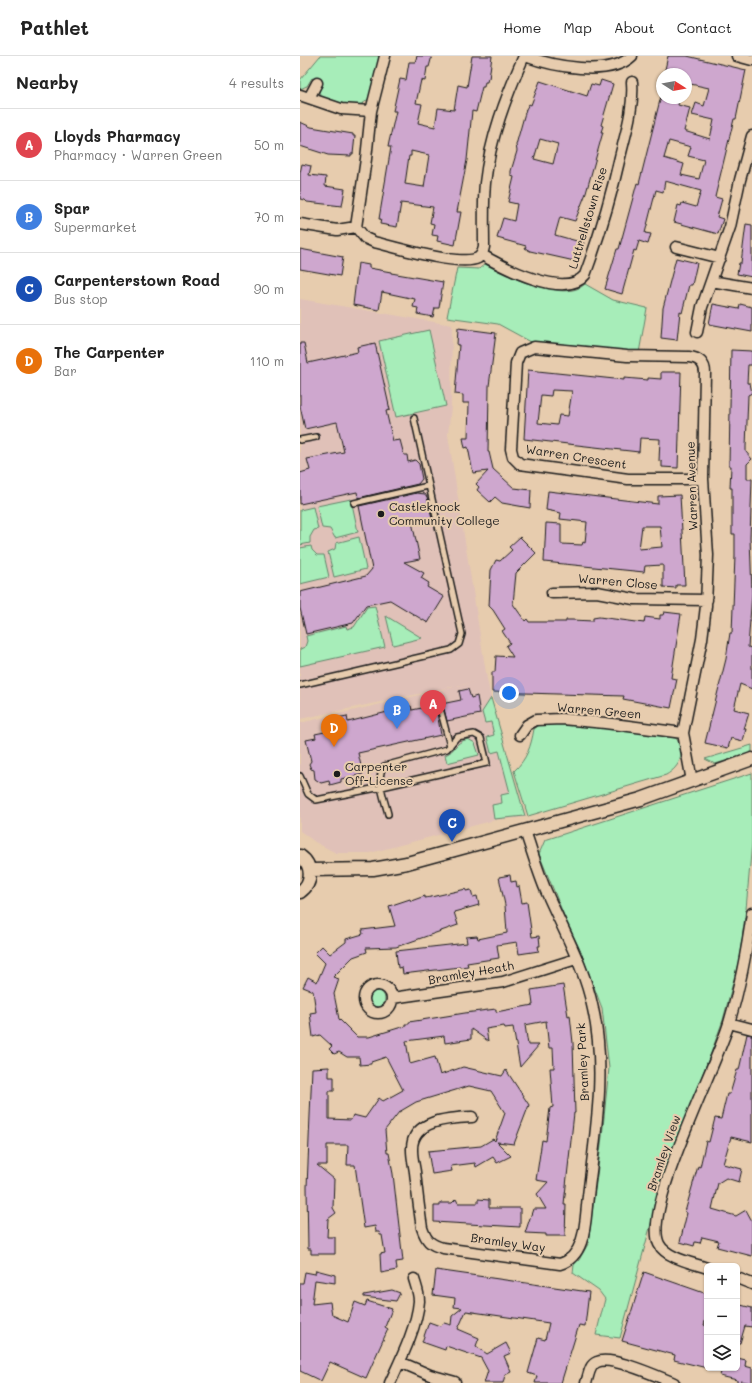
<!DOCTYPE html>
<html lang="en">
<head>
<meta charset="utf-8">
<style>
	:root { --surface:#fff; --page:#f2f2f2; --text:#222; --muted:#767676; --line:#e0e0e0; --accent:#1c1c1c }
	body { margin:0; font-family:Mali,sans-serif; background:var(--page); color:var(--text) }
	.controls { position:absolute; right:12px; bottom:12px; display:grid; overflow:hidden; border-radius:6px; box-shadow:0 1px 3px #0004 }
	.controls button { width:36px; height:36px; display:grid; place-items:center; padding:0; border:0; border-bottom:1px solid var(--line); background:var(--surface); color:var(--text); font:20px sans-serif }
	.compass { position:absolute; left:356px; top:12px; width:36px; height:36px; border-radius:50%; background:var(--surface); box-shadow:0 1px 3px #0004; rotate:101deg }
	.you { position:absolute; left:209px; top:637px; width:14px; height:14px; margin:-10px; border:3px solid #fff; border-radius:50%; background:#1a73e8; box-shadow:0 0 0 6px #1a73e833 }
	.badge { display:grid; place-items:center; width:26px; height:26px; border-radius:50%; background:var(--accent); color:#fff; font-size:13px; font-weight:700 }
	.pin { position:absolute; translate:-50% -33px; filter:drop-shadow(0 1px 2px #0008) }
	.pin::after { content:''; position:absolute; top:21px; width:14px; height:12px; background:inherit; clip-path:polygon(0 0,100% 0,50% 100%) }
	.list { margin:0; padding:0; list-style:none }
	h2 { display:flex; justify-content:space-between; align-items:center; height:52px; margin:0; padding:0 16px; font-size:17px }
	h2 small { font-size:13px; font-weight:400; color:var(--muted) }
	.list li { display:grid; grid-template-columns:26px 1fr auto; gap:12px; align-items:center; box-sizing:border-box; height:72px; padding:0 16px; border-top:1px solid var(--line) }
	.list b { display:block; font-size:15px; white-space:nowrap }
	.list p { margin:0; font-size:13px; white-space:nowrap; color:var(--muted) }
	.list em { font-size:13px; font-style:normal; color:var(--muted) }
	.icon { flex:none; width:22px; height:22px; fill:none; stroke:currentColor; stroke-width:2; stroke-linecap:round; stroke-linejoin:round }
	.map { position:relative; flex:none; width:452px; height:1327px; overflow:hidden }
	header { display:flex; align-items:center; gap:24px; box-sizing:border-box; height:56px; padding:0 20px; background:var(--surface); border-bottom:1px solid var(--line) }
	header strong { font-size:19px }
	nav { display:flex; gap:22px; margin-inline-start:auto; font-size:14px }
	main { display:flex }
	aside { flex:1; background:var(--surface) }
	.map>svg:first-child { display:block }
	.built { fill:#e0c1b8 }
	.grass { fill:#a7edb9; stroke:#62846a }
	.building { fill:#cea7ce; stroke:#1c1c1c; fill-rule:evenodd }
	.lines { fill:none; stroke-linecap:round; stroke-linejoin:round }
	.service-casing { stroke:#1c1c1c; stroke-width:8 }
	.minor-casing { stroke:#1c1c1c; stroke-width:13 }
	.tertiary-casing { stroke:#1c1c1c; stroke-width:15 }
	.service { stroke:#e7ccae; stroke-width:5 }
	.minor { stroke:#e7ccae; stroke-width:10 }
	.tertiary { stroke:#e7ccae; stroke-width:12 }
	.poi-dot { fill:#1c1c1c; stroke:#e7ccae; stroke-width:1.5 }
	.labels { text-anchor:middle; stroke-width:4; stroke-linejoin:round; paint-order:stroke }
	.street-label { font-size:12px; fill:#1c1c1c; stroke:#e7ccae }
	.poi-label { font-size:12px; fill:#1c1c1c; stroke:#e7ccae; text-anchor:start }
</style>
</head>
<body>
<header>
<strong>Pathlet</strong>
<nav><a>Home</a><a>Map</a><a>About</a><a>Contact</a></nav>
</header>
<main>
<aside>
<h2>Nearby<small>4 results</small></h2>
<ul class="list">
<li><span class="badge" style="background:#e0444e">A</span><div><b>Lloyds Pharmacy</b><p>Pharmacy · Warren Green</p></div><em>50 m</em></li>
<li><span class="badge" style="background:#3f7fe0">B</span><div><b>Spar</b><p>Supermarket</p></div><em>70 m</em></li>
<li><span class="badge" style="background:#1a4fb4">C</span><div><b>Carpenterstown Road</b><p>Bus stop</p></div><em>90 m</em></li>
<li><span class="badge" style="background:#e8710a">D</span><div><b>The Carpenter</b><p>Bar</p></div><em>110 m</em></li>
</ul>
</aside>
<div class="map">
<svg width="452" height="1327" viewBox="0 0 452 1327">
	<rect width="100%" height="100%" fill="#e7ccae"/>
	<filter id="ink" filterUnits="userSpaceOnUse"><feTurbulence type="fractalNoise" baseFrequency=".025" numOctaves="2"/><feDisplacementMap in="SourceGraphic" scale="8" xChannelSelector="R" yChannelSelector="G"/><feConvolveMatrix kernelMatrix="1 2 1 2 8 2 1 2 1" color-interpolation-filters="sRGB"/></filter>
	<g filter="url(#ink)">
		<!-- built -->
		<path class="built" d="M0 243 152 269 151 350 148 379 187 623 194 656 226 761 195 764 70 797H36L15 786 0 775V667L175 626 0 663Z"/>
		<!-- grass -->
		<path class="grass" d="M20 0H80L69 42C58 57 35 46 21 41L19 37 21 28 12 22 7 30 0 33V24Z
			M185 208C205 219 265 248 285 228L313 244 347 252 339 297 231 286 198 268 147 261 157 212 179 213Z
			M129 274 146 350 96 361 79 285Z
			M51 443 58 476 35 482 30 473 22 472 17 450Z
			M13 451 18 473 14 474 10 481V487L0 489V454Z
			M59 481 66 513 34 521 28 496 35 493 36 487Z
			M11 490 12 494 17 499H24L29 521 0 528V492Z
			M75 550 85 591 0 610V593L5 591 7 585 6 580 46 570 47 573 54 571 67 551Z
			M86 560 122 582 93 589Z
			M191 642 225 760 194 763 192 749 202 747 201 739 210 737 199 695 191 697 187 681 194 679 191 666 185 667 182 656Z
			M241 668 290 670 376 682C386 697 380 711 366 719L228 760 214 715C227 703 231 690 234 673Z
			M168 683 175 687 179 699 147 707 145 699C156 695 153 687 168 683Z
			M452 689V697L415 708 405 703Z
			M452 717V786L446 853 439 904 423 964 411 997 368 1105 320 1282 296 1279 305 1243 299 1235 273 1217 274 1209 279 1204 288 1188 302 1081 309 1012 302 952 280 894 267 867 239 798 245 784Z
			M69 943a8 8 0 1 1 16 0a8 8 0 1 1-16 0Z"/>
		<!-- building -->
		<path class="building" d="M117 0H132L129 11H127L125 25 121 24 116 47 122 48 118 67 135 71 138 52 154 54 158 29 167 31 172 0H192L189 23 188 22 187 26H185L184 31H182L176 56 172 55 167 104 157 156H161L155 189 137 185 138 180 132 179 134 168 130 167 133 151 101 147 97 171 80 168 81 163H79L91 91H88L89 86 96 55H93L100 23 106 24 109 6H115ZM111 95 129 99 124 131 105 128 109 100H111Z
			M368 0H387L446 14 436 63H434L415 141 422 143 417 161 423 163 418 178 374 166 378 149 381 150 382 147 396 151 401 135 365 125 363 136 356 134 345 177 351 178 348 188 339 185 336 195 334 194 322 238 305 233 317 193H319L337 127 339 128 361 40 362 42 379 44 378 49 390 52 384 75 410 83 414 64 392 59 396 47 404 50 409 32 386 27V18H364ZM369 85 391 91 388 100 404 104 399 123 381 119 384 108 364 102Z
			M301 24 313 28 301 69 303 70 301 76H303L286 137 275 165 260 161 255 179 284 187 279 206 230 195 225 192 226 190 197 182 203 162 214 165 217 148 208 146 214 121 211 120V115L217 95 216 89 226 53 229 48 231 49 240 25 287 40 291 28 299 30ZM240 83 258 88 253 108 234 103Z
			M0 66 11 71 53 78V80H55L53 98H51V100L28 99 0 90Z
			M2 108 11 110 9 119 26 121 25 130 45 133 42 150 7 146 5 144 0 143V117Z
			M446 168 452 169V221L437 218 439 207H441Z
			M0 193 43 201 40 220 0 213Z
			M376 202 397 207 392 229H389L382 257 380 256 377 284 361 282 363 252Z
			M58 207 69 209V212L91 216V217L143 226 139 252H135L133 261 117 258 118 252 113 251 115 243 82 236 79 254 53 249Z
			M413 248 439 253 440 248 452 251V276L409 268Z
			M158 272 196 277 189 330 188 396H189L193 413 214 432 231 434 230 452 202 447 195 441 190 446 177 434 179 431 176 428 188 415 173 417 168 391 165 392 163 382H168L169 347H163V339L155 338 159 289H157Z
			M0 287H4L8 307 58 296 57 291 75 287 90 354 86 355 93 385 100 384 104 399H107L108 406 115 404 119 408 122 423 118 428 58 442 57 436 0 448V417L10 414 7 403 44 396 37 366 5 373 0 350Z
			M431 294 452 295V309H448L447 327H450L452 337 448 339 446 391V396L452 403 447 408V423H452L450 482 452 537 448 591 452 592V633L440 628 434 653 449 657 444 673H446L443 685 431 682 428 692 405 687 426 603 430 577H432L435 500V478H432V432H430L431 410H429Z
			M228 314 324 324V322L348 324V322L361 323V316H381L378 412 362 411V405H359L360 383 340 382 339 396 224 383ZM252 334 272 335 268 360 259 359 257 369 238 367 241 339 251 340Z
			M248 435 358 448V440L380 439 385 529H376V532L363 531V509L345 510 344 516 244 506 246 467 261 468V488L282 489 283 486 285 487 287 466 260 463 261 457 246 454ZM342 470H360L362 491 339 493Z
			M117 437 125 438 127 441 132 462 112 466 120 503 104 506 124 517 121 522 129 527 127 531 144 541 128 567 90 544 66 549 53 567 6 578 0 552V536L66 520 72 513 59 450Z
			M220 481 236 497 216 517 213 548 225 565 227 563 229 566H266V564H272L293 565V562L299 561 344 567 345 561 360 563V559H363L364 556 381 558 371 622 377 623 371 652 323 643 324 640 192 636V616H195L196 600 213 601 206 590 210 587 202 575 205 573 193 554 189 550 191 514 196 504 200 505 212 494 209 491Z
			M168 633 171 642 177 640 180 658 147 665 144 653 140 652 137 657 141 679 58 697 63 718 41 723V726L30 729 29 725 21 727 15 723 14 714 11 713 9 708 11 705 6 684 16 682 15 678 39 673 37 662 47 660 48 666 111 650 112 654 161 644 159 635Z
			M210 819 211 826 216 825 217 831 219 830 222 847 227 846 232 881 239 880 240 890H238L239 895 219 898 217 886 197 889 199 902 167 907 168 910 103 918 102 911 98 912 96 895 167 887 166 881 177 880 178 883 207 877 205 849 199 821Z
			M166 833V835L171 834 173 841 177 840 179 849 154 856 158 869 96 891 66 892 67 896 53 901 33 921 39 923 34 938 39 963 57 981H69L105 970V968H109V966L165 957 196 953V956L233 949 231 934 263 929 268 960 270 959 273 987 275 1057H274L264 1148H266L265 1180H246V1178L225 1177 233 1153H246L237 1138 248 1126 236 1124 242 1084 246 1085 250 1052 253 1051 250 1012H254L253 992H249L246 965 225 969 228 989H239L220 1011 213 971 205 972 204 970 186 973 188 985 171 973V983L145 987 144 980 106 985 110 1008 135 1001 140 1019 163 1011 202 1020 206 1014 229 1049 214 1088 197 1086 211 1100 197 1107 193 1101 176 1111 175 1107 151 1110 152 1115 132 1118 128 1095 181 1090 193 1083 195 1085 205 1057 191 1035 169 1030 116 1046 99 1056 85 1074 87 1097H89L93 1118 103 1205 96 1206 97 1214 81 1217 80 1198 85 1197 82 1179H80L79 1176H76L75 1170 64 1172 55 1109H47L48 1089H27V1109H17L34 1123 33 1152 36 1157 28 1163 27 1181H35V1198H11V1193H8L7 1131 12 1012 29 1011V1021H34V1035H29V1063L51 1064 53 1059 65 1062 79 1042 83 1045 103 1034 86 1001 71 1006V1008L60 1009 59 1001H47L39 996 34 998 29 993 32 990 20 979 13 981 10 957 16 956 13 935 3 931 8 921 17 926 25 907 15 897 22 890 30 898 46 886V883L63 878 62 874 95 870 89 850 110 843 111 845 125 840V842L131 841Z
			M447 978 452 979V1086L431 1081 423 1108 442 1113 439 1126 426 1122 418 1127 412 1153 436 1160 446 1154 452 1165V1200L417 1191 419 1185 402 1181 400 1187 395 1186 394 1190 380 1186 387 1157 385 1156 398 1110 400 1111 406 1085 409 1086 415 1062 421 1063 427 1038H430L437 1014H439Z
			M156 1143 158 1147H178V1143L189 1144V1152H220V1171L134 1166V1150H140V1147H152Z
			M16 1214 35 1219V1227L15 1224 12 1248 30 1246 32 1259 48 1266 55 1246 65 1250 67 1245 92 1253 85 1271 88 1273 66 1322 30 1306 21 1325 0 1315V1227H3L5 1216 15 1218Z
			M136 1214 289 1236 285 1270 279 1269 261 1327H235L237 1320 228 1317 238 1282 245 1284 249 1267 166 1255 158 1273 179 1282 176 1290 187 1298 206 1287 211 1297 204 1300 211 1316 205 1319 203 1327H184L188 1315 181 1302 146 1290 145 1294 122 1286 129 1266 140 1270 144 1267 151 1269 152 1260 162 1252 154 1251 155 1242 133 1239Z
			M344 1216 407 1238V1259L404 1269 407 1270V1312L374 1304 375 1299 322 1285Z
			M92 1234 100 1237 96 1245 64 1241V1239Z
			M437 1248 452 1252V1271L445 1270 440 1287H437Z
			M437 1302 446 1304 445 1310 452 1312V1327L441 1325V1327H437V1324L420 1320 422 1312H437Z"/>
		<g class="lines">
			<defs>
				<path id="service" d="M0 384 16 381
					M54 447 128 430
					M0 629 151 594 159 588 162 578 114 362
					M141 656 150 690
					M0 720 8 738 16 744 82 731 187 707 181 682 174 678 157 681 147 693 84 710C75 721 85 745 88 758"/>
				<path id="minor" d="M85 0 71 55 66 103 56 171 65 182 74 186C94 191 161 211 178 202 182 199 183 196 184 191 184 170 183 148 185 127 190 82 206 41 224 0
					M225 0C252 10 309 22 332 0
					M437 0 452 4
					M0 39 41 53 71 55
					M9 42 17 27
					M0 168 37 174 56 171
					M376 191 420 202
					M182 199C203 211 265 244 285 219 299 181 311 141 320 101 326 76 334 52 332 26
					M411 225 452 232
					M397 276 402 251 430 171 440 124 452 80
					M252 537 297 536 334 543 407 544
					M220 679 227 669 236 664 262 663 305 667 383 677
					M392 725 383 677 402 583 406 550 408 499 403 423 405 317C405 307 399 302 389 301L327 300 234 291 220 297 216 307 211 393 213 401 220 408 328 423H403
					M64 943a14 14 0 1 1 28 0a14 14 0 1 1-28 0Z
					M92 942 203 926 276 903
					M429 967 452 973
					M172 1061C149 1062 111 1064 112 1094 112 1102 114 1109 115 1116 117 1135 119 1153 122 1172 126 1184 130 1189 143 1192L260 1208C287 1200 285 1163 288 1140 295 1079 307 1015 293 953 285 912 263 874 246 835 238 816 232 795 225 775
					M407 1212C393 1207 366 1202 359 1188 342 1153 417 1009 429 967 440 931 447 894 452 857
					M437 1222 452 1228
					M100 1306 130 1319 155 1326
					M90 1327C101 1303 117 1271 119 1245 119 1237 116 1230 114 1223
					M286 1327C289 1319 289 1309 297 1306 311 1299 359 1321 374 1327"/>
				<path id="tertiary" d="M0 800C13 809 13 827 0 836
					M10 814 73 813 107 807 341 743 452 703"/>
			</defs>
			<!-- service casing -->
			<use href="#service" class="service-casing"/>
			<!-- minor casing -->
			<use href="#minor" class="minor-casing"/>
			<!-- tertiary casing -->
			<use href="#tertiary" class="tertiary-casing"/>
			<!-- service -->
			<use href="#service" class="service"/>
			<!-- minor -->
			<use href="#minor" class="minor"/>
			<!-- tertiary -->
			<use href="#tertiary" class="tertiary"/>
		</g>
	</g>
	<!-- markers -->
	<g class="poi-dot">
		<circle cx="81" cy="458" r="4"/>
		<circle cx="37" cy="718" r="4"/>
	</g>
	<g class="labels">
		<!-- street labels -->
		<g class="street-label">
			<text transform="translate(288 162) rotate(-73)" y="4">Luttrellstown Rise</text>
			<text transform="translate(276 401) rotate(9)" y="4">Warren Crescent</text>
			<text transform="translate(392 430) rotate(-92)" y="4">Warren Avenue</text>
			<text transform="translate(318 526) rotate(5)" y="4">Warren Close</text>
			<text transform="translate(299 655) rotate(5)" y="4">Warren Green</text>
			<text transform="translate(171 917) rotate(-10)" y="4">Bramley Heath</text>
			<text transform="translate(283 1006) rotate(-93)" y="4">Bramley Park</text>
			<text transform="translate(364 1097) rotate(-71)" y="4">Bramley View</text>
			<text transform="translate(208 1187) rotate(8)" y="4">Bramley Way</text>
		</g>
		<!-- poi labels -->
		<g class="poi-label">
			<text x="89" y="455">Castleknock<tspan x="89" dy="14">Community College</tspan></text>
			<text x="45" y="715">Carpenter<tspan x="45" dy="14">Off-License</tspan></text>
		</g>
	</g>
</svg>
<div class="controls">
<button>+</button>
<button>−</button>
<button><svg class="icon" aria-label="layers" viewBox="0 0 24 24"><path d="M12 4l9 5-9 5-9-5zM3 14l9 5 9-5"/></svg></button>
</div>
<svg class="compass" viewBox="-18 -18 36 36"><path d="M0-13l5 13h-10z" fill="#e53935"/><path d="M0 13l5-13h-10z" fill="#767676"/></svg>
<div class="you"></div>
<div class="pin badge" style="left:133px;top:667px;background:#e0444e">A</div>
<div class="pin badge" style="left:97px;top:673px;background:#3f7fe0">B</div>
<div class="pin badge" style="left:152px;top:786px;background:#1a4fb4">C</div>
<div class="pin badge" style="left:34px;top:691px;background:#e8710a">D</div>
</div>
</main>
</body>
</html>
